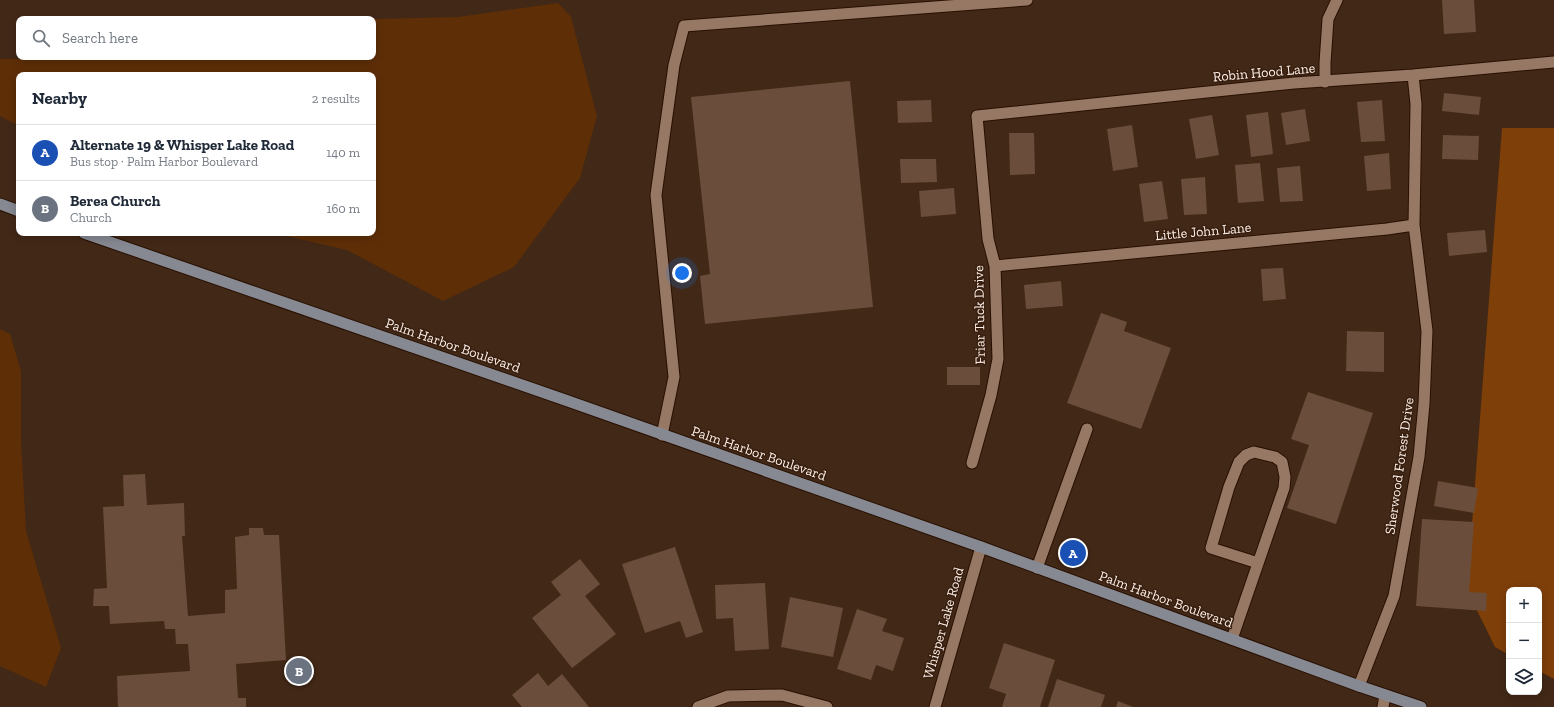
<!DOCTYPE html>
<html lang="en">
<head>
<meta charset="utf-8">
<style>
	:root { --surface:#fff; --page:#f2f2f3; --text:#1f2937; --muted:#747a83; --line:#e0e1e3; --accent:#4a6c8f }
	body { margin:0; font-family:"Zilla Slab",serif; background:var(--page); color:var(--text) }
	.controls { position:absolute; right:12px; bottom:12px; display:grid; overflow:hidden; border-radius:8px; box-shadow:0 2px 10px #0003 }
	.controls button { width:36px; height:36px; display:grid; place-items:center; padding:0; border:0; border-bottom:1px solid var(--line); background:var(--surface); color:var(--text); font:20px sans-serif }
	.you { position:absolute; left:682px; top:273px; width:14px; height:14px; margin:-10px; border:3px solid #fff; border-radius:50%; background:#1a73e8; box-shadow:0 0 0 6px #1a73e833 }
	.badge { display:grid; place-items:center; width:26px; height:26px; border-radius:50%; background:var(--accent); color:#fff; font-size:13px; font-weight:700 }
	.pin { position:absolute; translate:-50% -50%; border:2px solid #fff; box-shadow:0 1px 4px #0006 }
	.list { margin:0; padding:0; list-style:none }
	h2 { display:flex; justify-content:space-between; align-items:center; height:52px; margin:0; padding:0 16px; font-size:17px }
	h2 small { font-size:13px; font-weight:400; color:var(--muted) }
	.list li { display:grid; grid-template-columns:26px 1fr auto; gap:12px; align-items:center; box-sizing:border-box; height:56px; padding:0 16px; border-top:1px solid var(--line) }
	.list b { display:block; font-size:15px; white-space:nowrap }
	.list p { margin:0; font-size:13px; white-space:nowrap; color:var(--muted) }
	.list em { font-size:13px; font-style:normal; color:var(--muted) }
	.icon { flex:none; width:22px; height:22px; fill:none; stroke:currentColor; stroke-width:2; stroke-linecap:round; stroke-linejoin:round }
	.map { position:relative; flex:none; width:1554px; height:707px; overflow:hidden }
	.search { position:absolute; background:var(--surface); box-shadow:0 2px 10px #0003; left:16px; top:16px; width:360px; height:44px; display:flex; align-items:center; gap:10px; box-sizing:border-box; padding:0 14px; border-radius:8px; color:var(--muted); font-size:15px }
	.panel { position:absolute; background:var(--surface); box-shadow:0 2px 10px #0003; left:16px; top:72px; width:360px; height:164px; border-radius:8px }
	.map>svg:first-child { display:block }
	.green { fill:#5e2e07 }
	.water { fill:#7f3f09 }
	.building { fill:#6a4d3b }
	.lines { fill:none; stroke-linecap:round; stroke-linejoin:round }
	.service-casing { stroke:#281002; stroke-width:13 }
	.minor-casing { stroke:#281002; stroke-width:13 }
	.secondary-casing { stroke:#281002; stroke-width:13 }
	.service { stroke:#977865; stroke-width:11 }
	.minor { stroke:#977865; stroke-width:11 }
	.secondary { stroke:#868992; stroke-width:11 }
	.labels { text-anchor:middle; stroke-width:3; stroke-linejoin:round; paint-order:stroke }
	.street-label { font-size:14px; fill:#fdefe7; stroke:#371e0e }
</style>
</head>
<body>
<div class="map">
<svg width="1554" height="707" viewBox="0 0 1554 707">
	<rect width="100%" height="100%" fill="#422817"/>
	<!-- green -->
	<path class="green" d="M558 3 571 17 597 116 580 178 514 267 443 301 347 250 273 233H373V75H19V126L0 116V59H91L93 57H373V19L458 17Z
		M0 329 10 334 21 371V441L26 531 61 648 46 687 0 666Z"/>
	<!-- water -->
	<path class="water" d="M1502 128H1554V679L1539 671V590H1509V655L1495 647 1467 590Z"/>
	<!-- building -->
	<path class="building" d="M1442 0H1474L1476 32 1444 34Z
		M850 81 873 307 705 324 700 276 710 274 691 97Z
		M1444 93 1481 97 1479 115 1442 111Z
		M931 100 932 122 898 123 897 101Z
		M1382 100 1385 141 1361 142 1357 102Z
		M1305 109 1310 141 1286 145 1281 113Z
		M1268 112 1273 154 1251 157 1246 115Z
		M1212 115 1219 155 1196 159 1189 119Z
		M1132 125 1138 167 1113 171 1107 129Z
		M1009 133H1034L1035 174 1010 175Z
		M1443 135 1479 136 1478 160 1442 159Z
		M1389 153 1391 189 1367 191 1364 156Z
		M900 159H936L937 182 901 183Z
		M1260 163 1264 201 1238 203 1235 165Z
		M1300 166 1303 201 1280 202 1277 168Z
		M1205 177 1207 214 1184 215 1181 179Z
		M1162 181 1168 219 1144 222 1139 184Z
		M954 188 956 214 921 217 919 191Z
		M1485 230 1487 252 1449 256 1447 233Z
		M1283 268 1286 299 1263 301 1261 269Z
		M1061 281 1063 306 1026 309 1024 285Z
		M1101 313 1127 322 1124 331 1171 348 1141 429 1067 403Z
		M1347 331 1384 332V372L1346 371Z
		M947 367H980V385H947Z
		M1308 392 1373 413 1336 524 1287 508 1309 445 1291 439Z
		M145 474 147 505 184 503 185 536H182L188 616 225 613V590L237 589 235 537 249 535V528H263L264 535H279L286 660 236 664 238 698H246V707H118L117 676 190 671 188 644H176L175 629H165L164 621 110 624 109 606H93L94 589 107 588 103 507 124 506 123 475Z
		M1438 481 1478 488 1474 513 1434 506Z
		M1422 519 1474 522 1469 592 1487 593 1486 611 1416 606Z
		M675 547 703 632 686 638 680 621 645 633 622 564Z
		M580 559 600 584 585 596 616 634 572 668 532 618 561 595 551 582Z
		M765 583 769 649 735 651 733 618 716 619 715 585Z
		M790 597 843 608 833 657 781 647Z
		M857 609 887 619 882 631 904 638 893 671 876 665 871 680 837 669Z
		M1004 643 1055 660 1040 707H1002L1006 694 989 688Z
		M538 673 548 686 562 674 589 707H522L512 695Z
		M1057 679 1105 695 1101 707H1048Z
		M1118 701 1133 707H1116Z"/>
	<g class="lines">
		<defs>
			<path id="service" d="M1325 82V63L1328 19 1337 0
				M995 266 1387 229 1414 225
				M662 435 674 377 656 195 674 65 684 26 1027 0
				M972 463 991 395 998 359 995 266 988 239 977 116 1294 83 1413 75 1554 62
				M1037 568 1087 429
				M1232 639 1284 488 1285 477 1282 462 1275 457 1254 452 1246 455 1239 462 1229 487 1211 548 1258 563
				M1359 686 1394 596 1419 457 1424 404 1427 331 1414 225 1416 104 1413 75
				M1383 707 1385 695"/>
			<path id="minor" d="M698 707 728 696 782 695 827 707
				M935 707 981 547"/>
			<path id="secondary" d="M0 204 19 211
				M84 233 568 401 981 547 1359 686 1421 707"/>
		</defs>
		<!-- service casing -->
		<use href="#service" class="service-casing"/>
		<!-- minor casing -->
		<use href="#minor" class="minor-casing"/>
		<!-- secondary casing -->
		<use href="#secondary" class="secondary-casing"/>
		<!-- service -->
		<use href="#service" class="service"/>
		<!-- minor -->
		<use href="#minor" class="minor"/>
		<!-- secondary -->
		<use href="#secondary" class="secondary"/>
	</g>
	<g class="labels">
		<!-- street labels -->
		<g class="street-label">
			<text transform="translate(1264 72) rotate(-5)" y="5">Robin Hood Lane</text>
			<text transform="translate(1203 231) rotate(-5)" y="5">Little John Lane</text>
			<text transform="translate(979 315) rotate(-91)" y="5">Friar Tuck Drive</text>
			<text transform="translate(453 345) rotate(19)" y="5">Palm Harbor Boulevard</text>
			<text transform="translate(759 453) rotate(19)" y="5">Palm Harbor Boulevard</text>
			<text transform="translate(1399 466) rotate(-82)" y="5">Sherwood Forest Drive</text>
			<text transform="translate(1166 599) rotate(20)" y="5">Palm Harbor Boulevard</text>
			<text transform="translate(943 623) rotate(-74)" y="5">Whisper Lake Road</text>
		</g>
	</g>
</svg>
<div class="controls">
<button>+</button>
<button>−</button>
<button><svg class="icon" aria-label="layers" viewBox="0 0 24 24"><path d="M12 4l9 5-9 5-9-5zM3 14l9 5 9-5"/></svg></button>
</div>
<div class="you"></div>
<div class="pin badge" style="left:1073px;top:553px;background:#1a4fb4">A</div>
<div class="pin badge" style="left:299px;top:671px;background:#6b7280">B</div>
<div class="search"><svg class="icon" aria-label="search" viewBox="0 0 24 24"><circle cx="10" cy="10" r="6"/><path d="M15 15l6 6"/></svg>Search here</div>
<section class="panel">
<h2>Nearby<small>2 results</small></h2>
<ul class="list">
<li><span class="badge" style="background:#1a4fb4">A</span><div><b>Alternate 19 &amp; Whisper Lake Road</b><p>Bus stop · Palm Harbor Boulevard</p></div><em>140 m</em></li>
<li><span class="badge" style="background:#6b7280">B</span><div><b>Berea Church</b><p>Church</p></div><em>160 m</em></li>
</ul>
</section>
</div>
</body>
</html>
